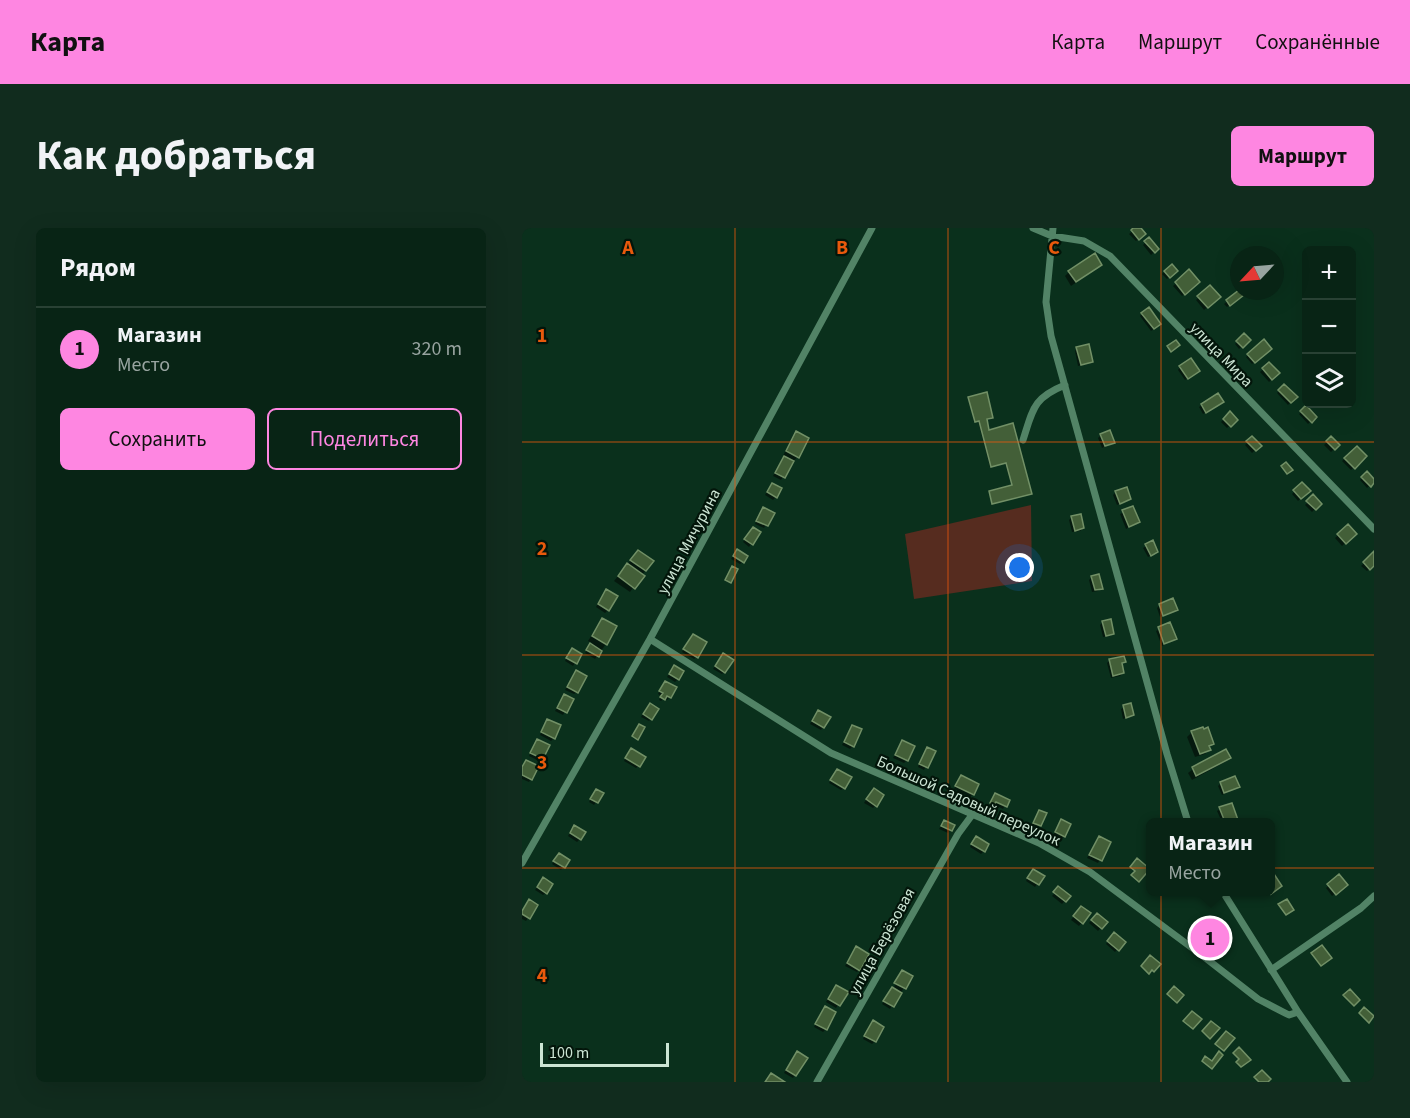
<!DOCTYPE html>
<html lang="ru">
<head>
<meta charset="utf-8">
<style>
	:root { --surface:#082415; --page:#112c1e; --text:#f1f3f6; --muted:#98a4a0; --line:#294134; --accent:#fe86e1 }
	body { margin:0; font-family:"Source Sans 3",sans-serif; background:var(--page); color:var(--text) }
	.controls { position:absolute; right:18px; top:18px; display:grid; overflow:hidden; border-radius:9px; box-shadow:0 6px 24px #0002 }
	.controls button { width:54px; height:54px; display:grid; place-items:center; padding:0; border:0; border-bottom:2px solid var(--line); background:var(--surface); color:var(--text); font:30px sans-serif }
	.compass { position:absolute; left:708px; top:18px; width:54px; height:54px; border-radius:50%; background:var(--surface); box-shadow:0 6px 24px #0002; rotate:244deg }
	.scale { position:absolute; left:18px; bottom:15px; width:129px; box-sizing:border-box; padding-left:6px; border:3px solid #cce5d4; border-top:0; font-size:16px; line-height:21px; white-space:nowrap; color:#cce5d4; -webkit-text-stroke:4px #03150a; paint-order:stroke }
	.you { position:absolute; left:498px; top:340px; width:21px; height:21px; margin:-15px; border:4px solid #fff; border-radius:50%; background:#1a73e8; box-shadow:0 0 0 9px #1a73e833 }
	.badge { display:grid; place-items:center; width:39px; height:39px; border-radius:50%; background:var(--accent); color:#111; font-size:20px; font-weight:700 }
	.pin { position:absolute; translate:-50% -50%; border:3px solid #fff; box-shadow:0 2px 6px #0006 }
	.popup { position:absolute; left:624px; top:590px; width:129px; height:78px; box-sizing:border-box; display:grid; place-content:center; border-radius:9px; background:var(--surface); filter:drop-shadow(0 2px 4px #0005); font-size:20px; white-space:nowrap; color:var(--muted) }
	.popup b { font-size:22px; color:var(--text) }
	.popup::after { content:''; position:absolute; left:50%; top:100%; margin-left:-12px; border:12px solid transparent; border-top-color:var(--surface) }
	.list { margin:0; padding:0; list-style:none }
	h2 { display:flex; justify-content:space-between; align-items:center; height:78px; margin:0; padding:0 24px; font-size:26px }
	h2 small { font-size:20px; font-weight:400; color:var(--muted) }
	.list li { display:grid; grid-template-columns:39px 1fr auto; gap:18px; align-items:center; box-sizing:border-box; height:84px; padding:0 24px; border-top:2px solid var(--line) }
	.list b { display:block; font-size:22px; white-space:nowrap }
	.list p { margin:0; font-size:20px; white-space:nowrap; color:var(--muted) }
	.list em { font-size:20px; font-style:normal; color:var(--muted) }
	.actions { display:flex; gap:12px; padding:18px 24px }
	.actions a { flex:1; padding:14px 0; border:2px solid var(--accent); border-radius:9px; text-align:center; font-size:21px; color:var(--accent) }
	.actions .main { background:var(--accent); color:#111 }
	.icon { flex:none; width:33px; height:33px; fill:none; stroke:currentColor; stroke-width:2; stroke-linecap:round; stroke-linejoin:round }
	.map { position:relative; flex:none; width:852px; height:854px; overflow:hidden; border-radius:9px }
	header { display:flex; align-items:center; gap:36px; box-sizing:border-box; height:84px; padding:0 30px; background:var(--accent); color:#111 }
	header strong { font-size:28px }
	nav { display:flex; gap:33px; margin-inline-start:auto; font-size:21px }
	.intro { display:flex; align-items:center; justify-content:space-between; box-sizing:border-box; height:144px; padding:0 36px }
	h1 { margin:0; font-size:42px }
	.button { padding:15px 27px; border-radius:9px; background:var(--accent); color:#111; font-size:21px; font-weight:700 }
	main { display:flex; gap:36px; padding:0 36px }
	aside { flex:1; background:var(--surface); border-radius:9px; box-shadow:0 6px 24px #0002 }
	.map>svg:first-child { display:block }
	.green { fill:#562c1f }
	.shadow { fill:#0007 }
	.building { fill:#435f38; stroke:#729066; stroke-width:1.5 }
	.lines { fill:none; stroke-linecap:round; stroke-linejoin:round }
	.street { stroke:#528366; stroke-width:7 }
	.grid { fill:none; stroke:#e8590c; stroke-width:1.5; stroke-opacity:0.55 }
	.labels { text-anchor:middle; stroke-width:4.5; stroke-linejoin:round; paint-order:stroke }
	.street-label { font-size:16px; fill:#cce5d4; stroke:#03150a }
	.grid-label { font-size:20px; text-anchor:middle; font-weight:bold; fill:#e8590c; stroke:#03150a; stroke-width:4.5; stroke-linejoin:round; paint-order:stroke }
</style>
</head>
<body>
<header>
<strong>Карта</strong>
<nav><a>Карта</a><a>Маршрут</a><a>Сохранённые</a></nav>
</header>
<div class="intro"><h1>Как добраться</h1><a class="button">Маршрут</a></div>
<main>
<aside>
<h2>Рядом<small></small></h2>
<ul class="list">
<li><span class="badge">1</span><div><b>Магазин</b><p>Место</p></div><em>320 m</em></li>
</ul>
<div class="actions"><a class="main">Сохранить</a><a>Поделиться</a></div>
</aside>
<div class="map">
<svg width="852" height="854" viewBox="0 0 852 854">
	<rect width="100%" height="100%" fill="#0a301c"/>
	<!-- green -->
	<path class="green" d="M509 277 510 353 392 371 383 306Z"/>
	<!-- shadow -->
	<path class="shadow" d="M614 0H617L622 6 614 13 607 6Z
		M627 11 635 21 629 27 621 17Z
		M579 37 549 58 543 48 547 44Z
		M650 38 654 43 645 51 640 46Z
		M667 44 676 54 660 68 651 58Z
		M688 59 697 69 682 82 674 72Z
		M717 63 718 70 705 79 702 76Z
		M620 86 635 98 629 103 618 88Z
		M722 107 727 112 717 121 713 116Z
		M741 114 748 120 730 136 724 129Z
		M555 120 569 133 566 136 556 138 553 123Z
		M746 137 756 145 747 154 738 144Z
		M658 139 673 145 663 152 656 142Z
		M762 158 773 169 766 177 755 165Z
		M447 171 469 190 463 191 466 204 507 266 470 276 468 265 490 259 483 235 468 239 456 193 452 194Z
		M697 176 681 186 677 179 680 177Z
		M784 180 793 189 786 196 777 186Z
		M708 185 714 192 705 200 699 194Z
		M274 205 276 229 271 233 259 252 251 248 263 229 261 228 270 209Z
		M579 207 591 214 580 220 576 210Z
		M730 210 738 218 730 225 723 217Z
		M809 210 816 217 809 224 802 217Z
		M835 220 843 228 829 242 820 233Z
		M845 245 852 253 845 260 838 252Z
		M780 256 786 263 776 273 770 266Z
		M248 259 254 269 251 272 243 267Z
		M594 264 608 271 595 277 591 267Z
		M791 269 798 276 790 284 783 277Z
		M610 280 616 294 604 301 598 286Z
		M239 284 251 286 242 300 233 296Z
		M550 289 561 300 558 303 550 304 547 292Z
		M826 298 833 306 820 318 813 310Z
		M229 303 237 305 227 319 221 314Z
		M630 314 632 326 626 329 621 320Z
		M213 325 221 334 218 336 209 331Z
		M852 325V336L845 343 839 338Z
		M114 326 130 333 108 364 92 353Z
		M570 349 579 360 576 363 570 364 567 352Z
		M82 366 86 382 83 385 74 379Z
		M638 377 654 382 638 389 635 380Z
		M80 391 84 416 73 431 63 425 70 415 66 413Z
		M581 394 591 405 588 408 581 409 578 397Z
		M647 396 653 411 640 418 634 403Z
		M171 407 175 429 172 431 160 424Z
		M47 425 53 435 51 438 43 433Z
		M199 429 202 444 200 446 191 441Z
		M588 432 602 433 599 436 601 445 598 448 589 450 585 435Z
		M150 442 156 451 153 454 145 449Z
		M54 444 55 464 52 466 43 462Z
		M141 457 148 469 145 472 142 470 139 473 137 472 139 468 136 466Z
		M42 468 50 471 41 487 33 483Z
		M608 477 611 487 601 491 599 481Z
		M125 479 129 491 127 493 119 489Z
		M294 486 301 499 299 502 288 496Z
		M26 492 32 510 29 513 18 507Z
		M331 498V518L328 521 320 517Z
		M670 504 691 515 683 526 673 529 665 509Z
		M15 512 19 530 17 533 7 528Z
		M380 513 385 532 382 535 371 530Z
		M704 523 707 530 703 534 670 552 666 545 671 541Z
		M403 524H412L402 542 396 539Z
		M106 525 117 538 114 540 102 533Z
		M4 533 9 551 7 554 0 551V539Z
		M313 545 322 560 319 562 307 555Z
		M439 549 451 566 448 569 432 561Z
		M699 555 716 559 700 567 696 558Z
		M349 564 353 578 351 580 342 575Z
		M72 565 80 566 72 577 67 574Z
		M473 567 486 573 481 581 471 576 467 578Z
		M698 581 714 592 712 594H700L695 583Z
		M518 584V597L515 600 510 597Z
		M540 593 542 608 539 611 531 607Z
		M422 594 431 598 426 605 417 601Z
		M50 602 58 611 55 614 46 608Z
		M577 610 587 615 576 635 565 630Z
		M451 613 462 623 459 626 448 619Z
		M35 629 46 632 39 642 30 636Z
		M508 645 521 649 513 659 504 653Z
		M817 649 824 657 810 668 804 660Z
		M19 654 24 665 21 667 13 662Z
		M537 660 547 668 540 676 530 668Z
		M14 678 4 693 0 691V683Z
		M557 682 567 686 557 698 549 692Z
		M575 687 584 694 576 703 567 695Z
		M592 706 602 714 593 724 584 716Z
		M334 720 337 742 335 744 323 738Z
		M378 746 389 749 368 781 360 776 372 759Z
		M312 761 325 765 314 780 304 774Z
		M303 780 304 801 301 804 292 799Z
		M348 797 353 813 350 816 341 811Z
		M273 827V847L271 850 262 845Z"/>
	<!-- building -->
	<path class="building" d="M611 0H619L624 6 617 12 609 2Z
		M627 9 637 21 633 25 622 13Z
		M573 25 580 37 554 54 546 43Z
		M650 36 656 43 648 50 642 43Z
		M667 41 678 54 663 67 653 54Z
		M688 57 699 69 686 80 675 68Z
		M717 62 722 67 708 78 704 72Z
		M627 79 639 96 632 101 619 85Z
		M722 105 729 112 721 120 714 113Z
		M742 111 750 121 733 135 725 126Z
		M654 112 658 117 649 124 645 118Z
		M567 116 571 134 559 137 554 119Z
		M669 130 678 143 666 151 657 138Z
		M747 134 758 145 750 152 740 140Z
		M762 156 776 169 769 175 756 162Z
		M465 164 471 190 465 191 467 202 491 195 510 266 470 276 467 263 490 257 484 235 469 239 457 193 453 194 446 169Z
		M696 165 702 174 684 185 679 176Z
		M784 177 795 189 790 195 778 183Z
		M708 183 716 192 709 199 701 191Z
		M588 202 593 215 583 218 578 206Z
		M274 203 287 210 277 230 264 223Z
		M730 208 740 218 734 223 724 213Z
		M809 208 818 217 813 222 804 213Z
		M835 218 845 228 833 241 822 230Z
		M262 228 272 233 263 250 253 245Z
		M764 234 771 242 765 246 759 238Z
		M845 243 852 251V255L849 259 839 249Z
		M780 254 789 263 779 271 771 262Z
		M250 255 260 260 255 270 245 264Z
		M605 259 609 271 598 276 593 263Z
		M791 266 800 276 794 282 784 273Z
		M611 278 618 294 607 299 600 282Z
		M241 279 253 285 246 298 234 293Z
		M559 286 562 300 553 303 549 288Z
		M826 296 835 306 824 316 815 306Z
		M231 299 239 304 231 317 222 311Z
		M631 312 636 324 629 328 623 316Z
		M215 321 226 328 222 335 211 328Z
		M116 322 132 333 124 343 108 332Z
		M852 323V338L848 342 841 334Z
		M105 335 123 348 113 361 96 348Z
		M210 338 216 341 209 355 203 352Z
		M577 346 581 361 573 362 569 348Z
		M84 361 96 368 87 383 76 376Z
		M651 370 656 382 641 388 637 376Z
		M80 390 95 398 85 417 70 408Z
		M589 391 592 406 584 408 580 393Z
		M648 394 655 411 642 416 636 399Z
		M171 406 185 414 176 430 161 421Z
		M68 415 80 423 77 429 64 422Z
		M50 420 60 426 55 436 44 430Z
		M201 425 212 432 203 445 193 438Z
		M602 428 604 434 600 435 602 445 591 448 587 431Z
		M152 437 162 443 157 452 147 446Z
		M54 442 65 448 56 465 45 459Z
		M143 453 155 459 149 470 145 468 143 472 138 469 141 465 137 463Z
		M42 466 52 471 45 485 35 480Z
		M128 475 137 481 130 492 121 486Z
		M609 475 612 487 604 490 601 477Z
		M296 482 309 489 302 500 290 493Z
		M25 491 39 497 33 511 19 504Z
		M117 496 123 499 116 512 110 508Z
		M330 497 340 501 332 519 322 514Z
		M681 499 682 501 686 499 692 516 687 518 689 522 678 526 669 503Z
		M15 511 28 517 21 531 8 525Z
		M380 512 393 518 386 533 373 527Z
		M405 519 414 523 406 540 397 536Z
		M109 520 124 529 118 539 103 530Z
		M704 521 709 530 674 548 670 539Z
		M4 532 17 538 10 552 0 547V539Z
		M315 541 330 549 323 561 308 552Z
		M439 547 457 556 452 567 433 558Z
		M713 548 718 559 702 565 698 554Z
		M352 560 362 567 355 579 344 571Z
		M74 561 82 565 76 575 68 571Z
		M473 565 488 572 485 579 474 574 472 577 468 575Z
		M710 575 716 592 703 594 697 579Z
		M517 582 525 585 519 598 511 595Z
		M539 591 549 596 543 609 533 604Z
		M422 592 433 597 430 603 419 598Z
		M52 597 64 604 59 612 48 605Z
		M454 608 467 616 463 624 449 616Z
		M577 608 589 614 580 633 567 627Z
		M37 625 48 632 43 640 31 633Z
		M615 630 628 641 617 654 609 647 613 643 608 639Z
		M511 641 523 648 517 657 505 650Z
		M750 643 760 658 749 666 748 644Z
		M817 646 826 657 814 667 805 656Z
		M21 649 31 656 25 666 15 659Z
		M536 658 549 668 544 674 531 664Z
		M7 671 16 677 8 691 0 686V683Z
		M765 671 772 682 764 687 756 676Z
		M559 678 569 685 561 696 551 688Z
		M575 685 586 694 580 701 569 692Z
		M690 699 699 711 687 721 677 710Z
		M592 704 604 714 597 723 585 713Z
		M800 717 810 730 799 738 789 725Z
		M334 718 347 726 338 743 325 735Z
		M628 727 639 736 632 744 630 742 627 746 619 738Z
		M380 742 391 748 384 761 372 755Z
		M314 757 327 764 318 778 306 771Z
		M652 758 662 767 655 775 645 766Z
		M370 759 380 765 372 779 361 773Z
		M828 761 838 772 832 778 821 767Z
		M303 778 314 784 305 802 293 796Z
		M842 779 852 788 847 795 837 785Z
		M670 783 680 791 671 801 661 793Z
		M351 792 362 799 354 814 342 808Z
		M689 793 698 800 688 811 680 803Z
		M704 803 713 810 702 823 693 816Z
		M717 819 729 832 719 839 714 834 717 831 711 825Z
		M275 823 286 830 274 848 264 842Z
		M697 823 701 827 690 841 680 833 683 828 690 833Z
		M740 842 749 851 746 854H737L732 849Z
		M249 845 263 854H243Z"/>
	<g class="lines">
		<!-- street -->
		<path class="street" d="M511 0 530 8 562 13 588 28 852 301
			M531 0 524 74 529 108 645 526 666 594
			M501 212C511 181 511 170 543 157
			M128 411 309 525 517 615 568 644 681 728 736 771 767 787 776 784
			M0 635 128 411 350 0
			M701 664 776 784 825 854
			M749 742 839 680 852 668
			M295 854 436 606 450 587"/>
	</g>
	<!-- grid -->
	<path class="grid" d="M213 0V854M426 0V854M639 0V854M0 214H852M0 427H852M0 640H852"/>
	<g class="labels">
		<!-- street labels -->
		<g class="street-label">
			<text transform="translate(700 126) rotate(46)" y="6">улица Мира</text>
			<text transform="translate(166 313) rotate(-62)" y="6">улица Мичурина</text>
			<text transform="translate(447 572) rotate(24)" y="6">Большой Садовый переулок</text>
			<text transform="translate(359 713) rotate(-61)" y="6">улица Берёзовая</text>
		</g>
	</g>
	<g class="grid-label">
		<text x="106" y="26">A</text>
		<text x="320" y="26">B</text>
		<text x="532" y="26">C</text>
		<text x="20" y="114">1</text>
		<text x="20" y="327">2</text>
		<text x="20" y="541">3</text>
		<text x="20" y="754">4</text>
	</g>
</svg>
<div class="controls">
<button>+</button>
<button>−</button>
<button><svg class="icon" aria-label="layers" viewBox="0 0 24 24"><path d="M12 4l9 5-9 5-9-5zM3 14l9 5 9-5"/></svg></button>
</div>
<svg class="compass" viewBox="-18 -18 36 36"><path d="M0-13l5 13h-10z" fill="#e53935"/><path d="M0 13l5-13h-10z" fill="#98a4a0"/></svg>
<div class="scale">100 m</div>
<div class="you"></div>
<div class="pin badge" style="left:688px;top:710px">1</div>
<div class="popup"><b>Магазин</b>Место</div>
</div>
</main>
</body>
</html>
